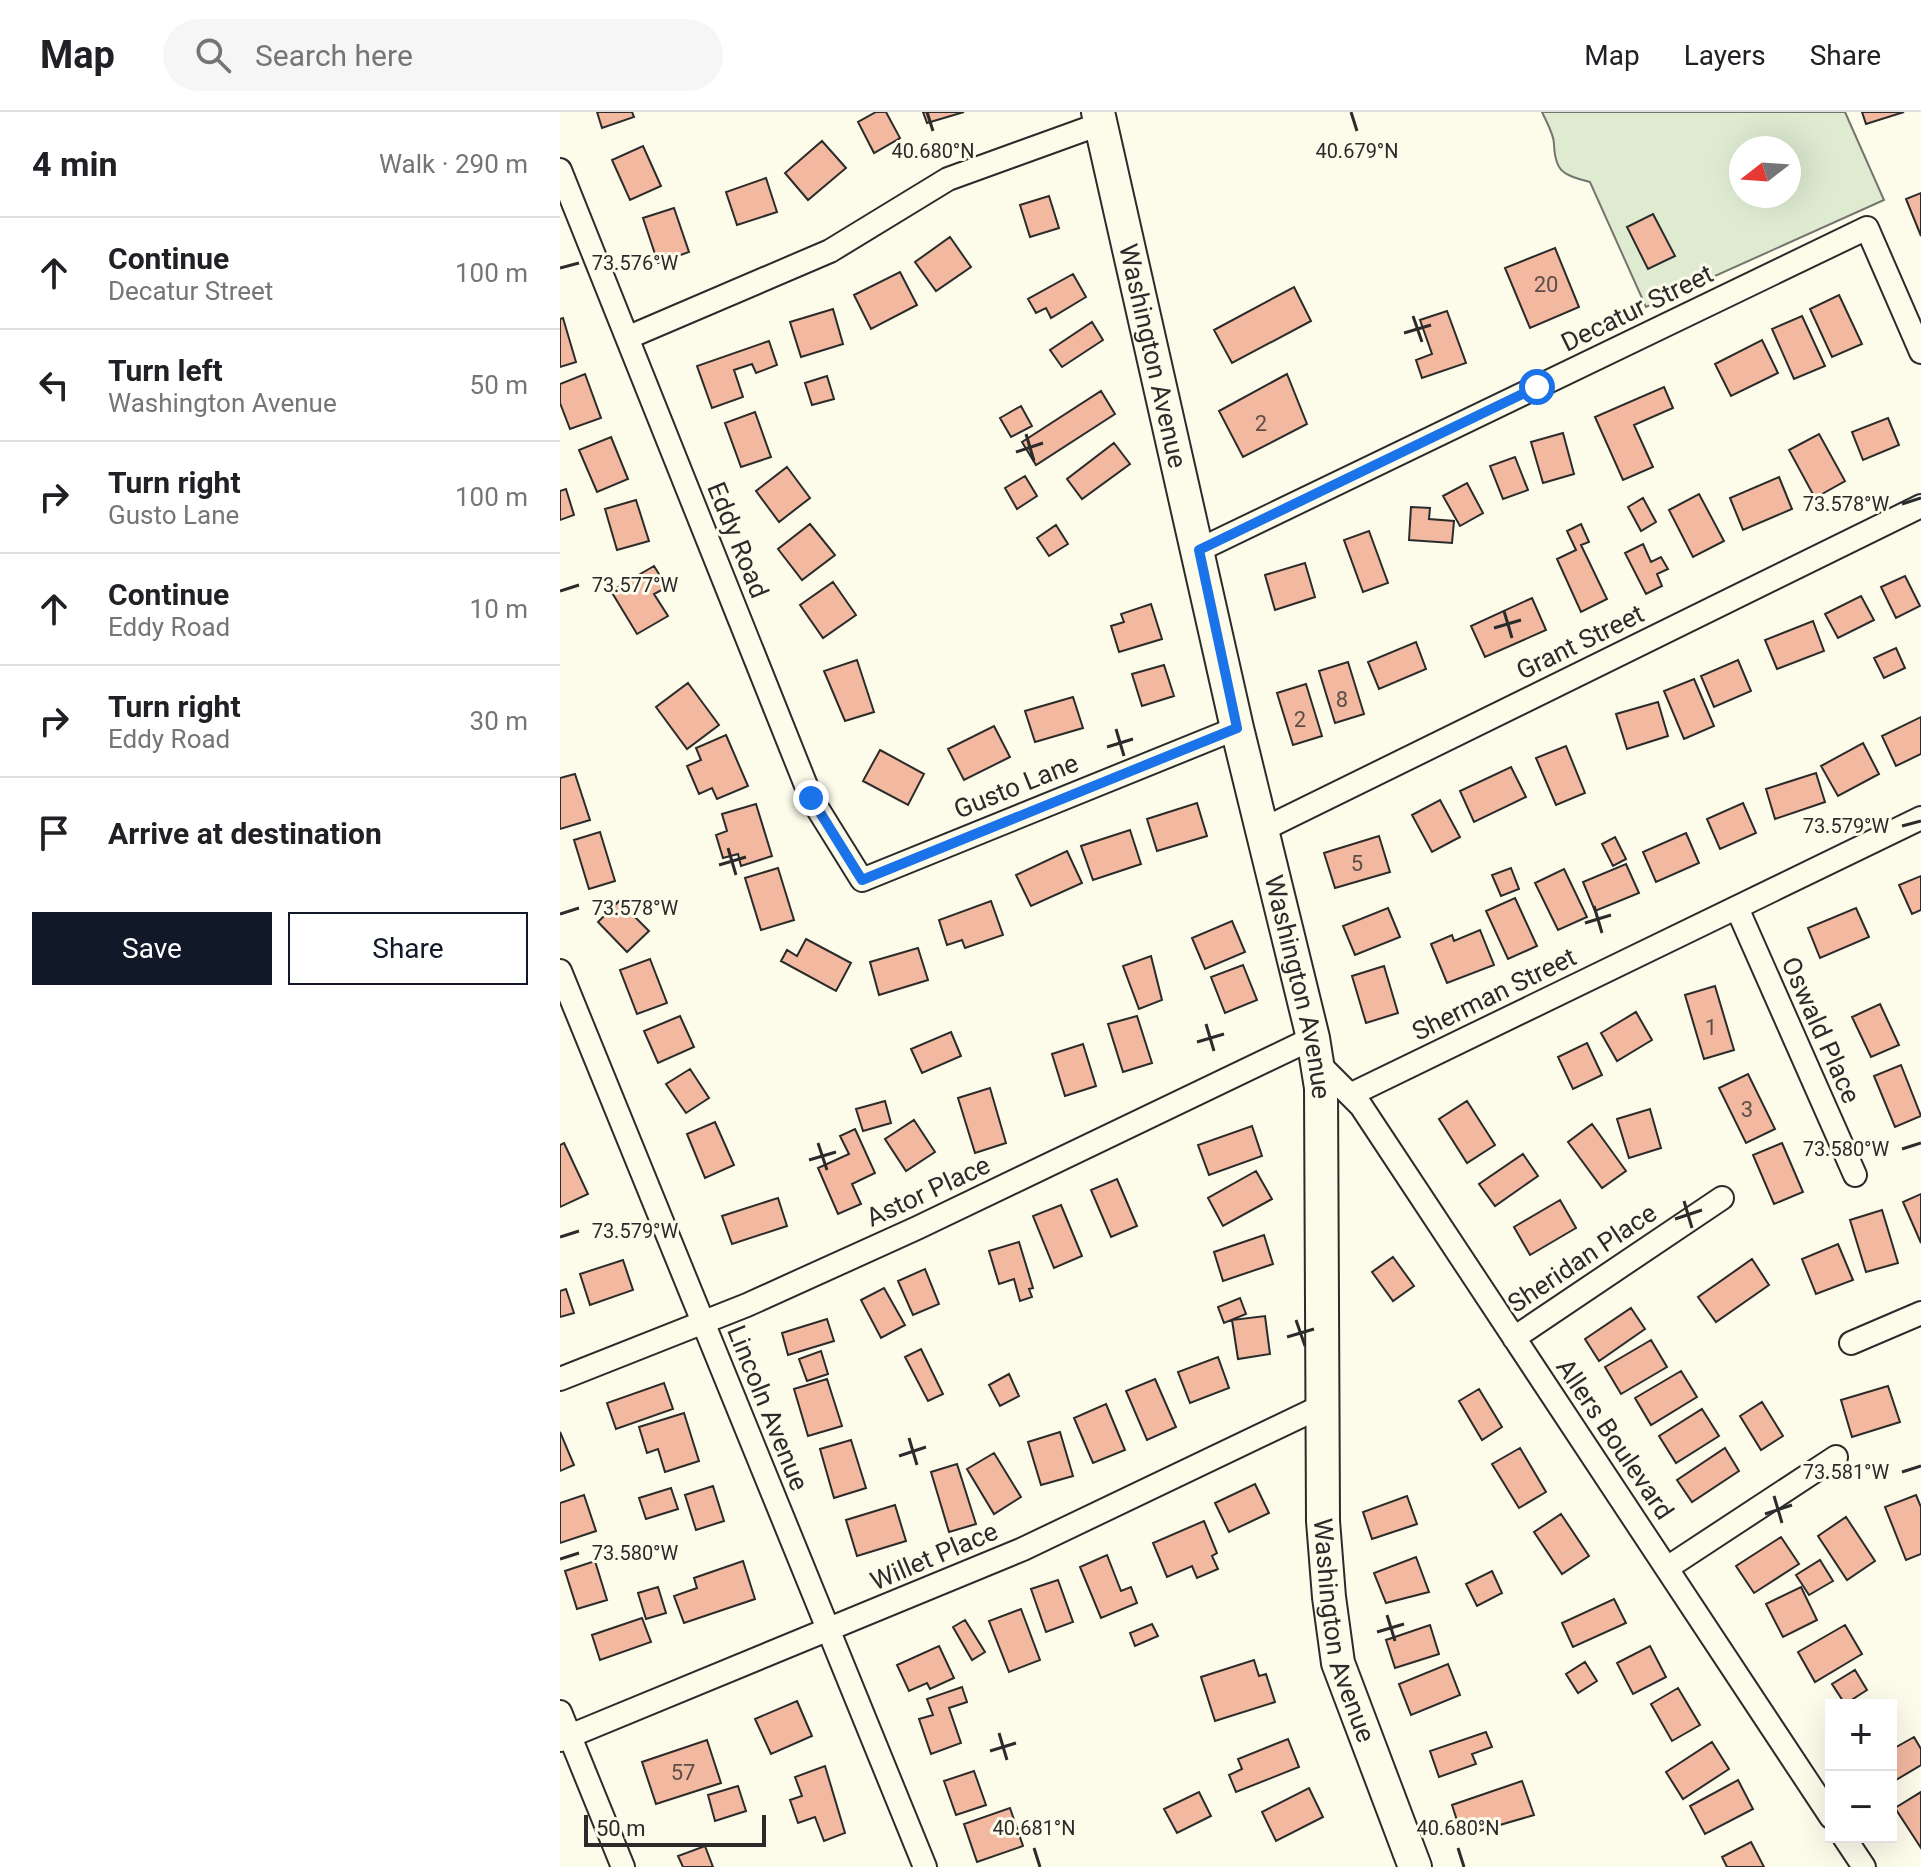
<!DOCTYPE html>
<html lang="en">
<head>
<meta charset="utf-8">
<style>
	:root { --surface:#fff; --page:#f6f6f6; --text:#202124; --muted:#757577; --line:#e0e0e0; --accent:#111827 }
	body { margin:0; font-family:Roboto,sans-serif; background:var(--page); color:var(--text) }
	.controls { position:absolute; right:24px; bottom:24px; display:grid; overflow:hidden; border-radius:0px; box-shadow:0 8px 32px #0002 }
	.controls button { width:72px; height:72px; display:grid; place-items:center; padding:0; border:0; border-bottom:2px solid var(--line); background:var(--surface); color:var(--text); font:40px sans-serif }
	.compass { position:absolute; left:1169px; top:24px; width:72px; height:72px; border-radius:50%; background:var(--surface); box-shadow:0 8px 32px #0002; rotate:253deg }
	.scale { position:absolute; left:24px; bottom:20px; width:182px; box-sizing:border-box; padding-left:8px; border:4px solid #2b2b2b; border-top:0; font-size:22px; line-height:28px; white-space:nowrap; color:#2b2b2b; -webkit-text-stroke:6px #fdfbea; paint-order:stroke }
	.stop { position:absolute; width:24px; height:24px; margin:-18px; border:6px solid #1a73e8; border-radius:50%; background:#fff }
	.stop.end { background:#1a73e8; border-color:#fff; box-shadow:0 2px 8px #0008 }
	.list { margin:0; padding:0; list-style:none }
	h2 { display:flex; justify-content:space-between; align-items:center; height:104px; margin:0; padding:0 32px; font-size:34px }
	h2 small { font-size:26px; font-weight:400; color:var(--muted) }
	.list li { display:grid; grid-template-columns:52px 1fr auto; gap:24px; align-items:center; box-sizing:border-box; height:112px; padding:0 32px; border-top:2px solid var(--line) }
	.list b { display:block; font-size:30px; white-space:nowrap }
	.list p { margin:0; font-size:26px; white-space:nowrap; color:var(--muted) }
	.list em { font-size:26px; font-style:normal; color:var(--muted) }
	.actions { display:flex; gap:16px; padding:24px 32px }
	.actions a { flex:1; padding:18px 0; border:2px solid var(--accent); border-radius:0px; text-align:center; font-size:28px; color:var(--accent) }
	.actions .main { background:var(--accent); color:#fff }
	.icon { flex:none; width:44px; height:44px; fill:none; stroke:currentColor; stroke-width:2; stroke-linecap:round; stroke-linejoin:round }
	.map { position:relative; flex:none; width:1361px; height:1755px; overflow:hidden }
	header { display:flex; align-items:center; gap:48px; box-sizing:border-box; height:112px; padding:0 40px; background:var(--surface); border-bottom:2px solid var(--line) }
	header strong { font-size:38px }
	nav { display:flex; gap:44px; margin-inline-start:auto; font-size:28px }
	.search { width:560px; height:72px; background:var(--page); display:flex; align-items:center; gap:20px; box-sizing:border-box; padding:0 28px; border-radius:44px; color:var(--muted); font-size:30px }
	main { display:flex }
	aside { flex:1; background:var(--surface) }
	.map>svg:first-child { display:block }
	.green { fill:#deebd1; stroke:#74746e; stroke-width:2; fill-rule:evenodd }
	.building { fill:#f2b8a0; stroke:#2b2b2b; stroke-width:2 }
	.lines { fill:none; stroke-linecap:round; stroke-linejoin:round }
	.street-casing { stroke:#2b2b2b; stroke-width:26 }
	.secondary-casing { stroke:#2b2b2b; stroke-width:36 }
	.street { stroke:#fdfbea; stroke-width:22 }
	.secondary { stroke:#fdfbea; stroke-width:32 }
	.route { stroke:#1a73e8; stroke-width:10 }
	.ticks { fill:none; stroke:#2b2b2b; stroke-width:3 }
	.labels { text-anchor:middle; stroke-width:6; stroke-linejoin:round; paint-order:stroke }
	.number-label { font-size:22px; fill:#5d4e48 }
	.street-label { font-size:26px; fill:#2b2b2b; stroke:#fdfbea }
	.ticks-label { font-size:20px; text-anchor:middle; fill:#2b2b2b; stroke:#fdfbea; stroke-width:6; stroke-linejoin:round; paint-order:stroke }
</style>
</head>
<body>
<header>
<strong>Map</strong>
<div class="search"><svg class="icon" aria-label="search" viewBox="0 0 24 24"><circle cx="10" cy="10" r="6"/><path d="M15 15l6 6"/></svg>Search here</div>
<nav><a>Map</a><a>Layers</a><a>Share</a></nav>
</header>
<main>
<aside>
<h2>4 min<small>Walk · 290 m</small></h2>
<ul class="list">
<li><svg class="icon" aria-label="ahead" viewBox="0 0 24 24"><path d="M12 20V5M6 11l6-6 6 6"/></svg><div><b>Continue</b><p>Decatur Street</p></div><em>100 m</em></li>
<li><svg class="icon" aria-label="left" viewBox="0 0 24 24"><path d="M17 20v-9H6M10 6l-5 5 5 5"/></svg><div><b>Turn left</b><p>Washington Avenue</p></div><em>50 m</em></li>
<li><svg class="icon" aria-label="right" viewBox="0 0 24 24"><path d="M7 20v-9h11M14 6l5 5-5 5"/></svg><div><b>Turn right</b><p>Gusto Lane</p></div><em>100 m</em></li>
<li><svg class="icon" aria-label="ahead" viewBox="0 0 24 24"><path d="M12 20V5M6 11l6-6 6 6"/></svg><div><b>Continue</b><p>Eddy Road</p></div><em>10 m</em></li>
<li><svg class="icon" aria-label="right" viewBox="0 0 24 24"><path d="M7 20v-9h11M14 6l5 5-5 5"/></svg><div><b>Turn right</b><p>Eddy Road</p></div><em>30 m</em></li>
<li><svg class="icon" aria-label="arrive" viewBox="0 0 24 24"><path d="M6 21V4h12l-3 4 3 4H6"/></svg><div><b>Arrive at destination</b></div></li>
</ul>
<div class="actions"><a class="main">Save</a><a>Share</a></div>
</aside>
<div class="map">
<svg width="1361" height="1755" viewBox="0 0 1361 1755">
	<rect width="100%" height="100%" fill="#fdfbea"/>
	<!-- green -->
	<path class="green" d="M982 0H1285L1324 88 1086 195 1030 70C1003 63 995 60 994 32 994 22 986 9 982 0ZM1181 36H1229V84H1181Z"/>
	<!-- building -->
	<path class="building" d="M37 0H72L74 5 42 16Z
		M316 0H326L340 26 314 41 298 10Z
		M363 0H404L367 11Z
		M1302 0H1344L1306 12Z
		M262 29 286 56 248 88 225 61Z
		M83 34 101 74 70 88 52 48Z
		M206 66 217 100 177 113 166 80Z
		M1361 81V124L1346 87Z
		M489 84 499 116 470 125 460 93Z
		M114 96 129 140 98 151 83 106Z
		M1093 102 1115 144 1088 157 1067 115Z
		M390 125 411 155 376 179 355 150Z
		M995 136 1019 195 970 216 945 156Z
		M340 160 357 193 311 217 294 183Z
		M513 162 526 185 491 206 486 196 476 201 468 187Z
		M734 175 751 209 672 251 654 218Z
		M1279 183 1302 232 1272 245 1250 197Z
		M273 197 283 232 241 245 230 210Z
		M887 199 906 251 862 266 856 248 872 242 860 208Z
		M1242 204 1265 254 1234 267 1212 217Z
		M3 206 16 250 0 255V207Z
		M532 210 543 228 502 255 490 238Z
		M1202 228 1218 261 1171 284 1155 252Z
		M209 229 217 253 196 261 192 252 174 258 183 285 152 296 137 254Z
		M25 262 41 306 10 317 0 291V272Z
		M727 262 747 312 683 345 659 299Z
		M267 264 274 287 252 293 245 271Z
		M1104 275 1113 296 1074 313 1093 355 1063 368 1035 305Z
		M541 279 555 302 476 353 462 330Z
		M461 294 472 314 451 325 440 306Z
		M195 300 211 345 181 355 165 311Z
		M1328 306 1339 333 1303 348 1292 320Z
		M1003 321 1014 362 983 371 971 330Z
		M1259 322 1285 369 1255 386 1229 338Z
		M51 325 68 367 37 380 19 338Z
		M554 331 570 352 522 387 507 367Z
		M955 345 968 378 943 387 930 354Z
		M227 355 250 386 219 410 196 379Z
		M465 364 477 384 457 397 445 376Z
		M1219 365 1232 397 1183 418 1170 386Z
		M907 371 923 401 900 414 883 384Z
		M6 377 14 403 0 408V379Z
		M1139 382 1164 429 1133 445 1109 398Z
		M1083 386 1096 410 1081 419 1068 395Z
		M76 388 89 429 57 438 45 397Z
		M851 395 870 396 869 407 894 409 892 431 849 428Z
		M250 412 275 443 242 468 218 437Z
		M1021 412 1029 430 1021 433 1047 487 1021 500 997 447 1016 438 1007 419Z
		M496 413 508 432 489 444 477 426Z
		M809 419 828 471 803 480 784 428Z
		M1083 432 1091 450 1101 445 1108 457 1097 462 1102 474 1086 482 1065 441Z
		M745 451 755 485 715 498 705 463Z
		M94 454 107 475 94 482 108 504 77 522 51 479Z
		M1345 464 1360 494 1336 506 1321 475Z
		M273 470 296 503 263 526 240 493Z
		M1301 484 1314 508 1278 526 1265 502Z
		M972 486 986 518 925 545 911 514Z
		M591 492 602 527 559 540 551 514 564 510 561 502Z
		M1253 509 1264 539 1217 557 1205 528Z
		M856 530 866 557 819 577 808 550Z
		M1336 536 1345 556 1324 566 1314 546Z
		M297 548 314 600 285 609 264 559Z
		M1178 548 1191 579 1154 595 1141 564Z
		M788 550 804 602 775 611 759 559Z
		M604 553 614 584 582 594 572 562Z
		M1134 567 1154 614 1124 627 1104 579Z
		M128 571 159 613 127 637 96 595Z
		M746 572 762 624 733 633 717 581Z
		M513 585 523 616 475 630 465 599Z
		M1098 590 1108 624 1067 637 1056 602Z
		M1361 605V642L1336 654 1322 624Z
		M434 614 450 645 404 668 388 637Z
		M166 623 188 674 157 687 152 676 139 682 127 654 141 648 136 636Z
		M1303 631 1319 662 1278 684 1261 654Z
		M1006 634 1025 681 996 693 976 646Z
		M320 638 364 662 348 693 303 669Z
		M951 655 966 685 914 710 900 679Z
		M1256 661 1265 690 1215 707 1206 677Z
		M15 662 30 708 0 717V666Z
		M880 688 900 725 872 740 852 703Z
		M637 691 647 724 597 739 587 707Z
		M1183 691 1196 721 1160 737 1147 707Z
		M196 692 212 744 181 754 178 742 163 746 156 723 167 719 162 702Z
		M570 718 581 752 533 768 521 734Z
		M40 720 55 769 29 777 14 728Z
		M1126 721 1139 751 1096 770 1083 740Z
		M819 724 830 760 775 776 764 741Z
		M1055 725 1066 747 1053 754 1042 732Z
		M507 739 522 771 471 794 456 763Z
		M1066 752 1079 781 1035 799 1023 770Z
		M218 756 234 808 201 818 185 766Z
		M951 756 959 777 941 784 932 763Z
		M1004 757 1027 805 998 818 975 771Z
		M1361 764V798L1352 802 1339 773Z
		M955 786 977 834 948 847 926 799Z
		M59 789 89 819 67 840 38 810Z
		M431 789 443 823 405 836 402 828 387 833 379 808Z
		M828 796 840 825 795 843 783 814Z
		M1296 796 1309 825 1260 846 1248 816Z
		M672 809 685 840 645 857 632 826Z
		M920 818 934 853 887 871 871 832 892 823 894 829Z
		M246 827 291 851 276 879 221 849 227 838 237 844Z
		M358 836 368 868 319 883 310 850Z
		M591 844 602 888 579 897 563 854Z
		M90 847 107 891 77 902 60 858Z
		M683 853 697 888 665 901 651 865Z
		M824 854 838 901 806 911 792 864Z
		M1155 874 1174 938 1144 947 1125 883Z
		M1320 892 1339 933 1311 945 1292 905Z
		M1076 900 1092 928 1057 949 1041 921Z
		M120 904 134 935 98 951 84 919Z
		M577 904 592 951 563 960 548 912Z
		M391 920 401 944 362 961 351 937Z
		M1027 931 1042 963 1013 977 998 945Z
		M523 932 536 974 505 984 492 942Z
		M1341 953 1361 1004 1335 1015 1314 964Z
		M130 957 149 986 126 1001 106 972Z
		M1188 962 1215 1017 1186 1031 1159 976Z
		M430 976 446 1031 415 1041 398 986Z
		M325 989 331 1011 303 1019 296 997Z
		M907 989 935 1033 907 1051 879 1007Z
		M1090 997 1101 1036 1069 1046 1057 1007Z
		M354 1008 375 1040 346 1059 325 1027Z
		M155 1010 174 1053 145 1066 127 1022Z
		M1032 1012 1066 1059 1042 1076 1008 1030Z
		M692 1014 702 1044 649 1063 638 1033Z
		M295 1017 315 1061 292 1072 301 1092 278 1102 258 1056 289 1042 280 1024Z
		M4 1031 28 1082 0 1095V1033Z
		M1222 1031 1243 1080 1214 1092 1193 1043Z
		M963 1042 978 1064 935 1094 919 1072Z
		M696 1059 712 1087 663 1114 648 1086Z
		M557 1067 577 1114 551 1125 531 1078Z
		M1361 1082V1131L1343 1090Z
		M218 1086 227 1114 172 1132 162 1104Z
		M1000 1088 1016 1116 970 1143 954 1115Z
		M501 1093 522 1144 494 1156 473 1104Z
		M1322 1098 1338 1151 1306 1160 1290 1108Z
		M704 1123 713 1152 663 1169 654 1140Z
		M459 1130 473 1176 469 1177 472 1185 460 1189 454 1167 439 1172 429 1139Z
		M1278 1132 1293 1168 1256 1182 1242 1147Z
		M833 1145 854 1174 833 1189 812 1160Z
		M1192 1147 1209 1173 1156 1210 1138 1185Z
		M63 1148 73 1178 30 1193 20 1162Z
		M365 1157 379 1192 353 1203 338 1169Z
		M324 1176 345 1213 321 1226 301 1188Z
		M6 1177 14 1201 0 1205V1179Z
		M680 1186 686 1202 664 1211 658 1195Z
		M1071 1196 1085 1217 1039 1249 1025 1227Z
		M705 1204 710 1242 678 1247 672 1208Z
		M267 1207 274 1229 228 1243 222 1221Z
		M1091 1228 1107 1255 1061 1282 1045 1255Z
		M361 1237 383 1282 368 1289 345 1245Z
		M261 1239 268 1262 247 1269 239 1247Z
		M658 1245 669 1276 630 1291 618 1260Z
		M1121 1259 1137 1285 1091 1313 1075 1286Z
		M449 1262 459 1284 440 1294 429 1273Z
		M267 1267 282 1314 248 1324 234 1277Z
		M595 1267 616 1315 587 1328 566 1279Z
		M104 1271 113 1297 56 1317 47 1291Z
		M1328 1274 1340 1310 1292 1325 1281 1288Z
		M919 1277 942 1315 922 1328 899 1289Z
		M1202 1290 1223 1324 1201 1338 1180 1304Z
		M546 1292 565 1338 533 1351 514 1306Z
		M1142 1297 1159 1324 1116 1351 1099 1324Z
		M124 1301 139 1349 105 1360 98 1337 87 1341 79 1315Z
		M0 1320 14 1353 0 1359Z
		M500 1320 513 1364 481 1373 468 1330Z
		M291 1328 306 1376 274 1386 260 1337Z
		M960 1336 986 1380 959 1396 932 1352Z
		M1165 1336 1179 1359 1132 1390 1117 1368Z
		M434 1341 461 1385 434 1402 407 1357Z
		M397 1352 416 1412 389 1420 371 1360Z
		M695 1372 709 1401 669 1420 655 1391Z
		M153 1374 164 1409 136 1418 125 1383Z
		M111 1376 118 1397 86 1407 79 1386Z
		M24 1383 36 1419 0 1431V1391Z
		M1356 1383 1361 1395V1442L1346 1448 1325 1395Z
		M847 1384 857 1412 812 1427 803 1400Z
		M335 1393 346 1429 297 1444 286 1408Z
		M1001 1402 1029 1444 1002 1462 974 1420Z
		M1286 1405 1315 1449 1287 1468 1258 1424Z
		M644 1409 657 1441 652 1444 658 1457 637 1466 632 1454 607 1465 593 1431Z
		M1221 1425 1239 1452 1194 1481 1176 1454Z
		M547 1443 561 1479 571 1475 577 1491 541 1506 520 1455Z
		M856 1445 869 1480 826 1491 814 1461Z
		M1260 1448 1273 1469 1249 1483 1236 1463Z
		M35 1449 47 1488 17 1497 5 1459Z
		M183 1449 195 1487 124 1511 114 1484 137 1476 134 1466Z
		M932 1459 942 1481 917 1494 906 1472Z
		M498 1468 513 1510 486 1520 471 1477Z
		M98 1475 106 1501 86 1507 78 1481Z
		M1241 1475 1257 1508 1223 1525 1206 1492Z
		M1054 1487 1066 1511 1013 1535 1002 1511Z
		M461 1497 480 1548 449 1560 429 1509Z
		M82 1506 91 1530 40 1548 32 1523Z
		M405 1508 425 1540 412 1548 393 1515Z
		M592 1512 598 1524 575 1534 570 1521Z
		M870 1513 879 1542 835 1556 826 1528Z
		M1285 1513 1302 1542 1255 1570 1238 1540Z
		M379 1534 394 1566 370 1577 367 1571 349 1579 337 1553Z
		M1090 1534 1106 1565 1073 1582 1057 1551Z
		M694 1548 699 1564 706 1562 715 1590 655 1609 641 1565Z
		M1025 1550 1037 1569 1018 1581 1006 1562Z
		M888 1552 900 1583 851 1603 839 1572Z
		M1295 1558 1307 1578 1285 1592 1272 1572Z
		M402 1575 407 1590 389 1596 401 1631 371 1642 359 1607 373 1603 367 1587Z
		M1118 1576 1140 1613 1112 1629 1091 1592Z
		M237 1589 252 1624 211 1642 195 1607Z
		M926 1620 932 1635 912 1642 916 1652 879 1665 870 1639Z
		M1354 1625 1361 1637V1653L1331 1671V1638Z
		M728 1627 739 1655 676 1680 669 1663 682 1657 678 1647Z
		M147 1628 161 1671 96 1692 82 1650Z
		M1152 1630 1169 1657 1123 1687 1106 1660Z
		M265 1654 285 1721 264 1729 255 1705 238 1711 230 1688 242 1684 235 1665Z
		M414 1659 426 1693 396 1703 384 1669Z
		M1178 1668 1193 1697 1145 1722 1130 1694Z
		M962 1669 974 1703 902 1724 892 1693Z
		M178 1674 186 1699 155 1709 148 1683Z
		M749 1676 763 1705 716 1729 702 1700Z
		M639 1680 651 1704 617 1721 604 1697Z
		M1361 1680V1736L1335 1696Z
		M450 1696 463 1734 417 1750 404 1712Z
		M1191 1730 1204 1755H1167L1162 1745Z
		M145 1734 153 1755H123L118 1744Z"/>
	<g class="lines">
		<defs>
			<path id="street" d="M0 58 251 686 302 768 677 616
				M69 225 270 139 388 67 540 12
				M639 438 1307 116 1361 240
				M704 717 1361 394
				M1177 796 1295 1063
				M0 859 365 1755
				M757 950 801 994 1271 1705
				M790 983 1361 706
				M954 1226 1162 1086
				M1291 1231 1361 1201
				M0 1267 187 1193 357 1116 753 926
				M1107 1456 1276 1345
				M0 1600 63 1755
				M0 1628 463 1437 762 1294
				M1284 1725 1304 1755"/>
			<g id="secondary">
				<path id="s1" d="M538 0 677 616 753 926 761 976 763 1409 769 1485 778 1551 855 1755"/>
			</g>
		</defs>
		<!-- street casing -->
		<use href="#street" class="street-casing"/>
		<!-- secondary casing -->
		<use href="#secondary" class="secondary-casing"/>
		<!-- street -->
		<use href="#street" class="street"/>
		<!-- secondary -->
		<use href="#secondary" class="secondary"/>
	</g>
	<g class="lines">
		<!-- route -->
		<path class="route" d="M251 686 302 768 677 616 639 438 977 275"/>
	</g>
	<!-- ticks -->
	<path class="ticks" d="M367 0 373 19M791 0 797 19M0 156 19 151M853 204 862 230M844 221 871 213M466 322 474 349M456 340 483 331M1342 392 1361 386M0 479 19 473M944 499 952 526M934 516 961 508M556 617 564 644M547 635 573 627M1342 714 1361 709M168 736 176 763M159 753 186 745M1034 794 1042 821M0 802 19 796M1025 811 1051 803M646 912 654 939M637 930 664 922M258 1031 267 1058M1342 1037 1361 1031M249 1048 276 1040M1124 1089 1132 1116M1115 1107 1142 1098M0 1125 19 1119M736 1208 745 1234M727 1225 754 1217M349 1326 357 1353M339 1344 366 1335M1342 1360 1361 1354M1214 1384 1222 1411M1205 1402 1232 1393M0 1447 19 1441M827 1503 835 1529M817 1520 844 1512M439 1621 447 1648M430 1639 456 1631M474 1736 480 1755M898 1736 904 1755"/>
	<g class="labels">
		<!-- number labels -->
		<g class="number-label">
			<text x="986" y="180">20</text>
			<text x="701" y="319">2</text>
			<text x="782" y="595">8</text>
			<text x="740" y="615">2</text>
			<text x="797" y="759">5</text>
			<text x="1151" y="923">1</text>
			<text x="1187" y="1005">3</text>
			<text x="123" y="1668">57</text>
		</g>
		<!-- street labels -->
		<g class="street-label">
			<text transform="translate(1077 196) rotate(-26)" y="9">Decatur Street</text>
			<text dy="9" stroke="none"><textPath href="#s1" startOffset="250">Washington Avenue</textPath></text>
			<text transform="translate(178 428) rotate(68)" y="9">Eddy Road</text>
			<text transform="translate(1020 530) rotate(-26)" y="9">Grant Street</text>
			<text transform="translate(456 674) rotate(-22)" y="9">Gusto Lane</text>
			<text dy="9" stroke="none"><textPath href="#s1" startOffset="898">Washington Avenue</textPath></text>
			<text transform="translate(934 882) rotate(-26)" y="9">Sherman Street</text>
			<text transform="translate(1261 918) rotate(66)" y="9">Oswald Place</text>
			<text transform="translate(368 1079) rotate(-25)" y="9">Astor Place</text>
			<text transform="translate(1022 1146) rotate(-34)" y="9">Sheridan Place</text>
			<text transform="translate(208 1296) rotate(68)" y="9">Lincoln Avenue</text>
			<text transform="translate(1055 1327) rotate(56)" y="9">Allers Boulevard</text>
			<text transform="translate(374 1444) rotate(-23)" y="9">Willet Place</text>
			<text dy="9" stroke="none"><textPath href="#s1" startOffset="1546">Washington Avenue</textPath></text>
		</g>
	</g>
	<g class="ticks-label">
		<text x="373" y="46">40.680°N</text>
		<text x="797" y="46">40.679°N</text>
		<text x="75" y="158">73.576°W</text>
		<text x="1286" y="399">73.578°W</text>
		<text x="75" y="480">73.577°W</text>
		<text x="1286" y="721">73.579°W</text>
		<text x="75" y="803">73.578°W</text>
		<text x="1286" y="1044">73.580°W</text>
		<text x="75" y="1126">73.579°W</text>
		<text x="1286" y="1367">73.581°W</text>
		<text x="75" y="1448">73.580°W</text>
		<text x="474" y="1723">40.681°N</text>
		<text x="898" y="1723">40.680°N</text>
	</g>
</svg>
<div class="controls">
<button>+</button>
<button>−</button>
</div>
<svg class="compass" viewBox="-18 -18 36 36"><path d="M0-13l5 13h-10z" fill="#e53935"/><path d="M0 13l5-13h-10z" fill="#757577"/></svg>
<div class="scale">50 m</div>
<div class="stop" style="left:977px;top:275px"></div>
<div class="stop end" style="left:251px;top:686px"></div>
</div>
</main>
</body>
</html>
